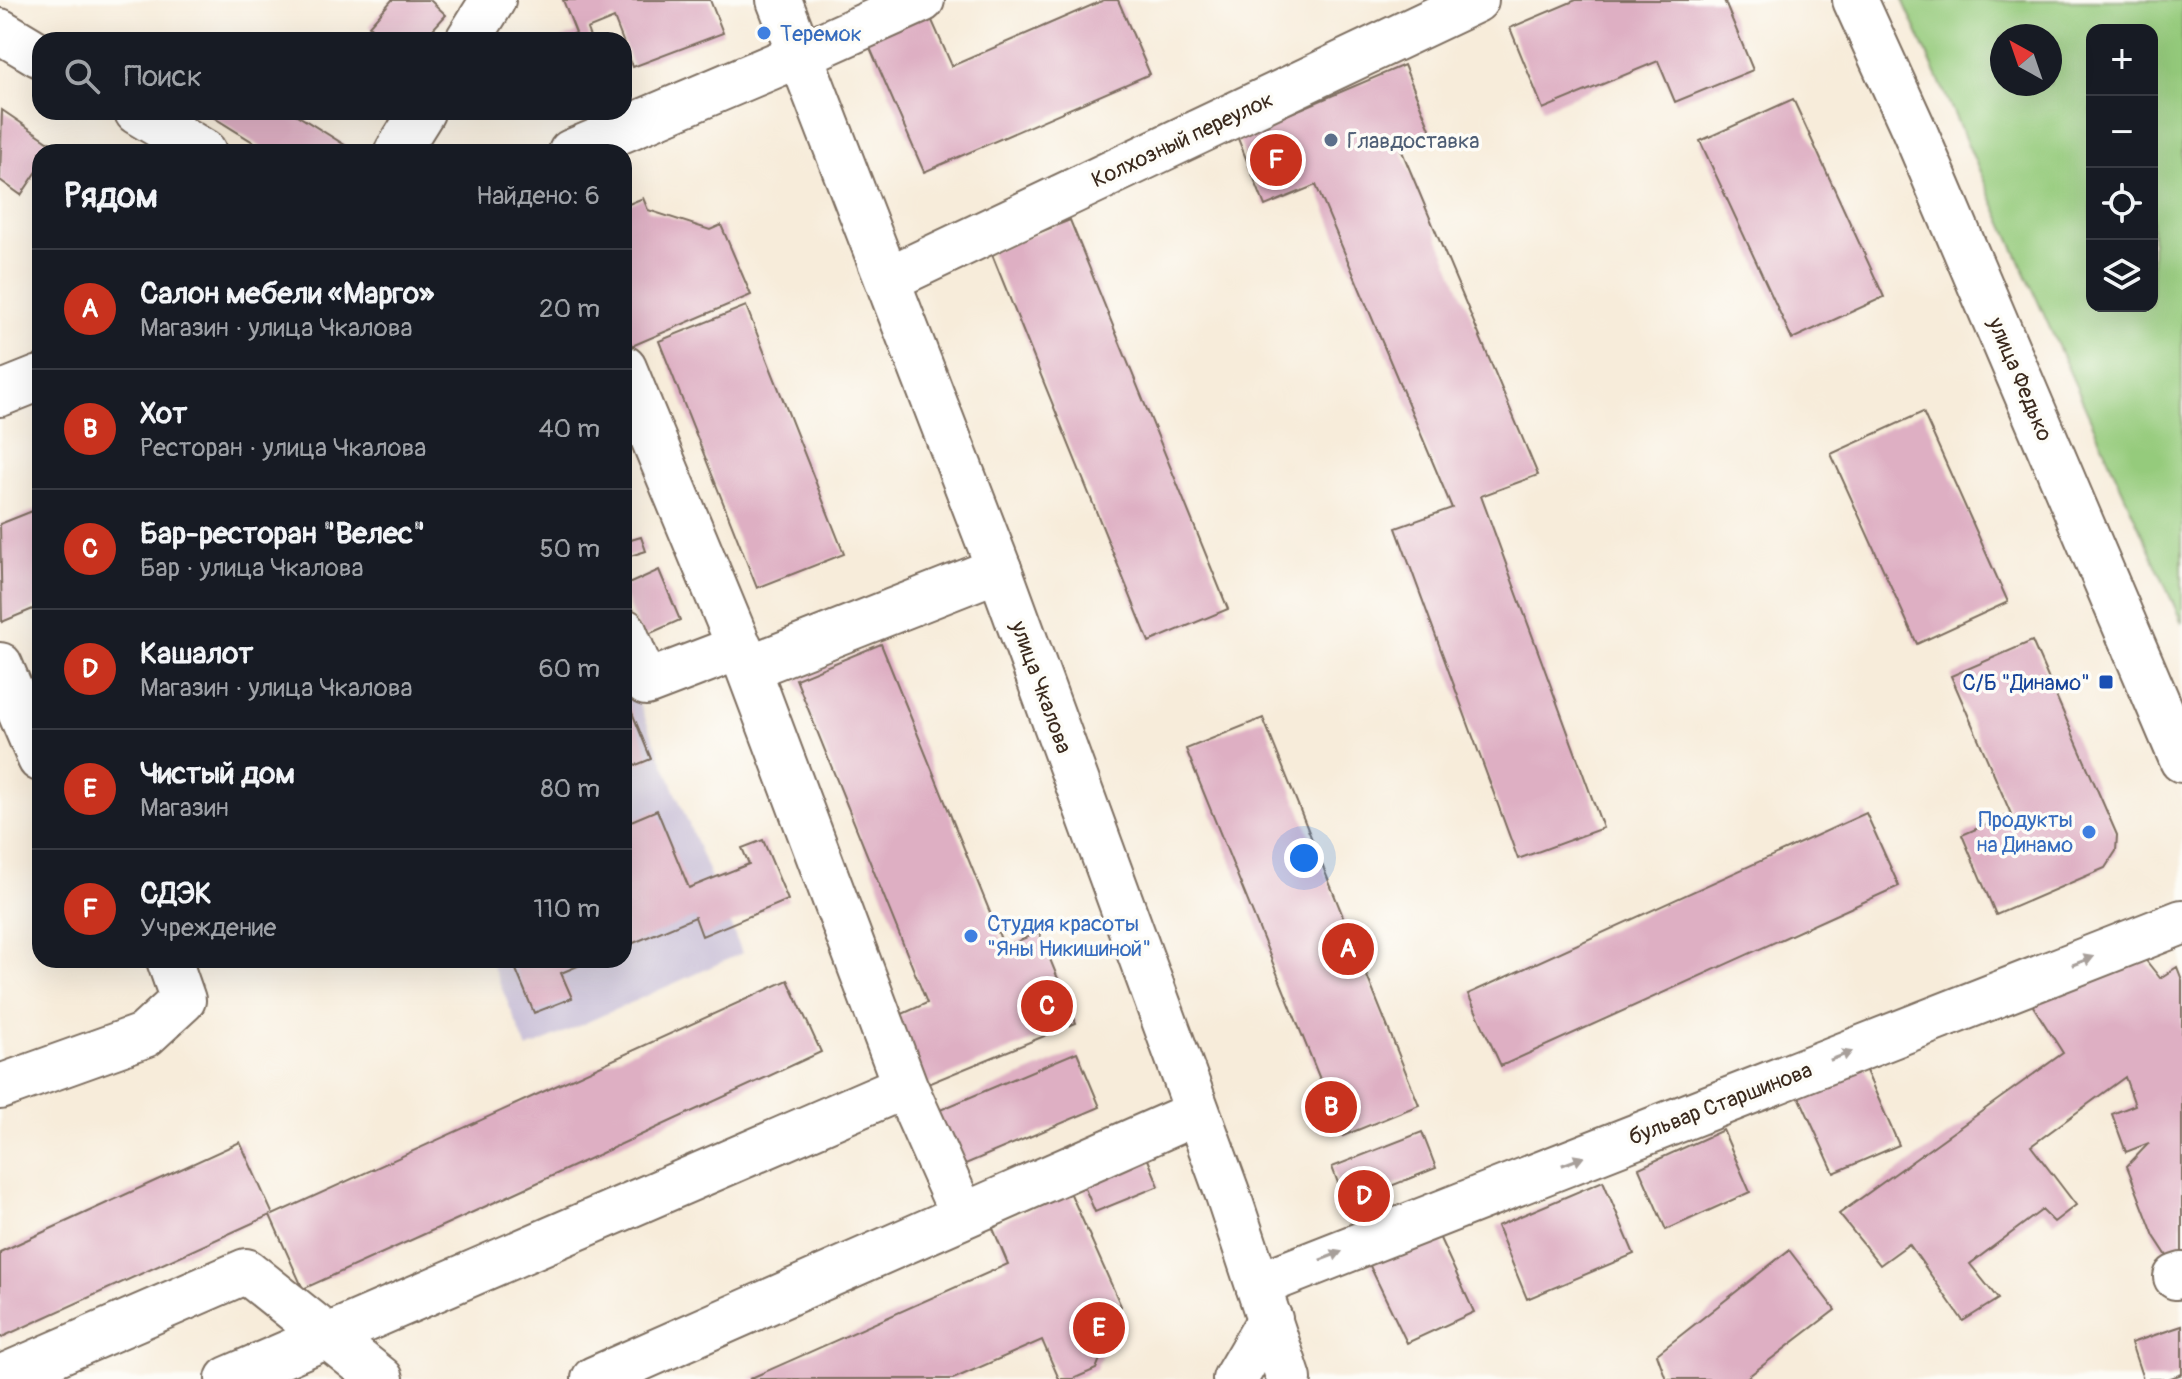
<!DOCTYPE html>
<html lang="ru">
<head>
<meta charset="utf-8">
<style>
	:root { --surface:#171b24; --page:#20242c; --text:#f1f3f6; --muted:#9ea1a6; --line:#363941; --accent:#c8321e }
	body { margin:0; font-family:Pangolin,sans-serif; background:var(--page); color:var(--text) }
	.controls { position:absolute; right:24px; top:24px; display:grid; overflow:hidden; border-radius:16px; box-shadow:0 8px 32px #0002 }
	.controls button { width:72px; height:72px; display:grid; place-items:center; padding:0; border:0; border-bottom:2px solid var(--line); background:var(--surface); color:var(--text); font:40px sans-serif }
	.compass { position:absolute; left:1990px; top:24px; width:72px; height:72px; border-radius:50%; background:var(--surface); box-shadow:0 8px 32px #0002; rotate:320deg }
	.you { position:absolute; left:1304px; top:858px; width:28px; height:28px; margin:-20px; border:6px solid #fff; border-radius:50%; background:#1a73e8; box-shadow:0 0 0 12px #1a73e833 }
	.badge { display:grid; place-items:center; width:52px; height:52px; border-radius:50%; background:var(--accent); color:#fff; font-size:26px; font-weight:700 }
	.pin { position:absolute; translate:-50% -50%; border:4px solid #fff; box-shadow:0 2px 8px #0006 }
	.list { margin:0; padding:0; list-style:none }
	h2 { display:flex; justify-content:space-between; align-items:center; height:104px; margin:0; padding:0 32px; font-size:34px }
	h2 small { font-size:26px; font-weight:400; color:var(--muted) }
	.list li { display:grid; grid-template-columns:52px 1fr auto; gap:24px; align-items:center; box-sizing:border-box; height:120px; padding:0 32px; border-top:2px solid var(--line) }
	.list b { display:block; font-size:30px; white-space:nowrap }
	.list p { margin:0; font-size:26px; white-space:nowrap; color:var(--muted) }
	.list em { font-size:26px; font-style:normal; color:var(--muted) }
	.icon { flex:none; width:44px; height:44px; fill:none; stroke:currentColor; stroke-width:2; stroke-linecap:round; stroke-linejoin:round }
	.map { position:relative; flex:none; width:2182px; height:1379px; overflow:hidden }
	.search { position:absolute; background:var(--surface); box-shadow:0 8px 32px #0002; left:32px; top:32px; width:600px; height:88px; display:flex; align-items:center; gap:20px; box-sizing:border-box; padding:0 28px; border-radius:24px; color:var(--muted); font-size:30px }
	.panel { position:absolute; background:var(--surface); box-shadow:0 8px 32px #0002; left:32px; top:144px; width:600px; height:824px; border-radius:24px }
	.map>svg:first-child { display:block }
	.industrial { fill:#c9bfd7 }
	.green { fill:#95cb7c; stroke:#687a4d; stroke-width:2; fill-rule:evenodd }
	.building { fill:#deafc3 }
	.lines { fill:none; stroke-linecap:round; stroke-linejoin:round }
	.minor-casing { stroke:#7d6e60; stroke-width:48 }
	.major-casing { stroke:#7d6e60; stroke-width:48 }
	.minor { stroke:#fff; stroke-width:44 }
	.major { stroke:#fff; stroke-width:44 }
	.oneway { fill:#a79f9a }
	.shop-dot { fill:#3f7fe0; stroke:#fdfcf7; stroke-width:3 }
	.service-dot { fill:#5c6f8a; stroke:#fdfcf7; stroke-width:3 }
	.transit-dot { fill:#1a4fb4; stroke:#fdfcf7; stroke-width:3 }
	.labels { text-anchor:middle; stroke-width:7; stroke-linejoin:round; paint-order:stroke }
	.shop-label { font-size:22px; fill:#366cbe; stroke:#fdfcf7; text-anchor:start }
	.street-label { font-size:22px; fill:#3b2a1e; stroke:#fdfcf7 }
	.service-label { font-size:22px; fill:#4e5e75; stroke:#fdfcf7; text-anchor:start }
	.transit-label { font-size:22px; fill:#164399; stroke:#fdfcf7; text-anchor:end }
</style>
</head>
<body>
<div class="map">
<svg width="2182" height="1379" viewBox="0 0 2182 1379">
	<rect width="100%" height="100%" fill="#fdfcf7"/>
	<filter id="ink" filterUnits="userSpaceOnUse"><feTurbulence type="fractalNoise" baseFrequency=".0125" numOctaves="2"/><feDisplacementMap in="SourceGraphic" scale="16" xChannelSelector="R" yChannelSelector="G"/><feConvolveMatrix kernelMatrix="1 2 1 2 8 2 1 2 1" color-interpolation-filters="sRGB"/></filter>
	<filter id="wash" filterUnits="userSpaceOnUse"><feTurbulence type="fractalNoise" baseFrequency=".006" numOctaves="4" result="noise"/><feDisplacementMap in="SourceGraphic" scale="32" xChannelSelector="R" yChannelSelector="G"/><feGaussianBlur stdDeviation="1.8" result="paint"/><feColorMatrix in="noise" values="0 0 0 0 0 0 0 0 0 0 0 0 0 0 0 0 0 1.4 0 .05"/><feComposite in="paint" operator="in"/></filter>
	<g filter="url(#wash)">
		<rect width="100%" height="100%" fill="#f7ecda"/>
		<!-- industrial -->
		<path class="industrial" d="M624 667 742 953 527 1049 490 960H624Z"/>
		<!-- green -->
		<path class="green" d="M1903 0H2182V623ZM2092 30H2152V306H2092ZM2002 36H2050V84H2002Z"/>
		<g id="blocks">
			<!-- building -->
			<path class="building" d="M392 0H430L446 15 423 40H385L369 26Z
				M563 0H710L723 33 633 67 614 18 587 29 591 40H558L576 33Z
				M1104 0H1118L1150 74 924 172 864 34 926 7 952 66Z
				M1576 0H1724L1753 70 1675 102 1658 61 1543 109 1510 28Z
				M1404 65 1433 136 1401 149 1538 475 1481 496 1603 828 1518 859 1396 528 1452 508 1316 185 1265 206 1237 136Z
				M1793 99 1884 297 1792 339 1700 141Z
				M2 110 55 146 50 152H40V167L21 195 0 180Z
				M205 112H292L356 152H269Z
				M643 198 648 210 710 230 721 225 751 295 632 346 624 328V206Z
				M1070 220 1228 609 1149 642 991 252Z
				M746 306 844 554 757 588 659 341Z
				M1923 412 2008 602 1917 644 1831 454Z
				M40 508V606L2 622 0 524Z
				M641 537 646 551 624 558V542Z
				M659 570 680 620 642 637 624 595V586Z
				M2032 641 2117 835 2116 851 2105 868 1996 915 1962 835 2011 814 1951 676Z
				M881 644 1004 947 1039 932 1076 1023 918 1088 891 1019 927 1003 796 679Z
				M624 693 651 759 624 770Z
				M1263 718 1419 1105 1343 1136 1186 749Z
				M657 810 689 888 749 864 742 848 763 840 788 900 702 936 695 917 624 947V824Z
				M1866 813 1899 886 1501 1066 1468 994Z
				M2136 948 2160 978 2177 967 2182 980V1261L2169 1259 2154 1236 2127 1166 2149 1143 2126 1152 2112 1114 2135 1105 2125 1077 2031 1146 2076 1205 2054 1222 2042 1210 1970 1264 1998 1299 1963 1321 1909 1244 1880 1265 1839 1214 2063 1053 2024 992Z
				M512 960H592L561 973 572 998 534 1013Z
				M788 980 821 1052 515 1193 303 1289 270 1215 0 1338V1252L240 1142 273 1215Z
				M1077 1052 1100 1107 956 1168 933 1113Z
				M1863 1064 1899 1145 1834 1173 1798 1094Z
				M1723 1130 1750 1192 1666 1230 1639 1168Z
				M1422 1132 1436 1168 1346 1204 1332 1167Z
				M1142 1145 1159 1186 1095 1212 1078 1172Z
				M1603 1181 1634 1254 1527 1299 1497 1226Z
				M1070 1192 1121 1306 1096 1369 1073 1379H1059L1042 1340 953 1379H749L1008 1264 992 1226Z
				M1437 1232 1474 1312 1407 1343 1369 1264Z
				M1789 1250 1835 1310 1745 1379H1666L1657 1354Z
				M2182 1326V1374L2168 1379H2143L2131 1343Z"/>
		</g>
	</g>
	<g filter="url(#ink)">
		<use href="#blocks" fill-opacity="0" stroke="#7d6e60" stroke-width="2"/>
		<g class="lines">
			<defs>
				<path id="minor" d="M0 31 40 55
					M468 40 493 0
					M137 112 204 152
					M397 152 422 112
					M571 152 802 54 922 0
					M888 279 1476 0
					M624 368 748 668
					M0 394 40 378
					M624 631 646 683 740 647
					M0 665 40 759
					M905 1086 963 1216
					M0 1087 145 1035 183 1000 169 960
					M2176 1277 2182 1275
					M1258 1285 2182 922
					M0 1378 246 1271 381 1379
					M228 1379 905 1086 748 668 999 569
					M594 1379 1196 1113
					M1235 1379 1270 1319"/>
				<path id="major" d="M779 0 999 569 1228 1195 1289 1379
					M1855 0 1915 132 2182 760"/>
			</defs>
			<!-- minor casing -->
			<use href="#minor" class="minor-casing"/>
			<!-- major casing -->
			<use href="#major" class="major-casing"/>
			<!-- minor -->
			<use href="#minor" class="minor"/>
			<!-- major -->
			<use href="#major" class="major"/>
		</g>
		<!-- one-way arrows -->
		<defs><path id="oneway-solid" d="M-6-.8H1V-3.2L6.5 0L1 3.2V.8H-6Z" transform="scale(2)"/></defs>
		<g class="oneway">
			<use href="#oneway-solid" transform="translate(2083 961) rotate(-21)"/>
			<use href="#oneway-solid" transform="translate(1841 1056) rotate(-21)"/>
			<use href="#oneway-solid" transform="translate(1573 1161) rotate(-21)"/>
			<use href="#oneway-solid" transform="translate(1331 1256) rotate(-21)"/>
		</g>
	</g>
	<!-- markers -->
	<g class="shop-dot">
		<circle cx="764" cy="33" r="8"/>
		<circle cx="2089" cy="832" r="8"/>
		<circle cx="971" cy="936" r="8"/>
	</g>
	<circle class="service-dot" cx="1331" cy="140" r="8"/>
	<rect class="transit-dot" x="2098" y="674" width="16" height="16" rx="4"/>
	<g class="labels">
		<!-- shop labels -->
		<g class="shop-label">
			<text x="780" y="41">Теремок</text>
			<text x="2073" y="827" text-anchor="end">Продукты<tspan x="2073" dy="25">на Динамо</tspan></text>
			<text x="987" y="931">Студия красоты<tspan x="987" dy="25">"Яны Никишиной"</tspan></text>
		</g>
		<!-- street labels -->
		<g class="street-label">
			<text transform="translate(1182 139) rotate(-25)" y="8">Колхозный переулок</text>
			<text transform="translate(2021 379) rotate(67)" y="8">улица Федько</text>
			<text transform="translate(1042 687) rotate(70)" y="8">улица Чкалова</text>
			<text transform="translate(1720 1103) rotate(-21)" y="8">бульвар Старшинова</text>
		</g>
		<!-- service labels -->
		<g class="service-label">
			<text x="1347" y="148">Главдоставка</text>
		</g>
		<!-- transit labels -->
		<g class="transit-label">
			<text x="2090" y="690">С/Б "Динамо"</text>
		</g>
	</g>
</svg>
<div class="controls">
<button>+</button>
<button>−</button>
<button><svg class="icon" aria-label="locate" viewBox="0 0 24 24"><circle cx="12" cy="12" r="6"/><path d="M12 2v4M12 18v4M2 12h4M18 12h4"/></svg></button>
<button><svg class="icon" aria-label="layers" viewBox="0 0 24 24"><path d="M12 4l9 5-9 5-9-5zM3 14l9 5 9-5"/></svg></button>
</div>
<svg class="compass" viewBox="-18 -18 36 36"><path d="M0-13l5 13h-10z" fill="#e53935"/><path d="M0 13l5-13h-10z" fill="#9ea1a6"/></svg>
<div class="you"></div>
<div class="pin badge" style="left:1348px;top:949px">A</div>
<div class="pin badge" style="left:1331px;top:1107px">B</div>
<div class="pin badge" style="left:1047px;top:1006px">C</div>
<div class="pin badge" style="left:1364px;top:1196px">D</div>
<div class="pin badge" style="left:1099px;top:1328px">E</div>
<div class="pin badge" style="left:1276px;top:160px">F</div>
<div class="search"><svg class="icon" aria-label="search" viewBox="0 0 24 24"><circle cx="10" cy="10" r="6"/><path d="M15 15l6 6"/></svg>Поиск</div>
<section class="panel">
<h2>Рядом<small>Найдено: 6</small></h2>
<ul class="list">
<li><span class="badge">A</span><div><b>Салон мебели «Марго»</b><p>Магазин · улица Чкалова</p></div><em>20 m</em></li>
<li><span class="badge">B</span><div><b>Хот</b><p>Ресторан · улица Чкалова</p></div><em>40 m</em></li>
<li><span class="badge">C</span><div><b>Бар-ресторан &quot;Велес&quot;</b><p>Бар · улица Чкалова</p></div><em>50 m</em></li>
<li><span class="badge">D</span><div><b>Кашалот</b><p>Магазин · улица Чкалова</p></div><em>60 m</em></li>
<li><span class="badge">E</span><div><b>Чистый дом</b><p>Магазин</p></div><em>80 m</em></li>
<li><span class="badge">F</span><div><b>СДЭК</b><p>Учреждение</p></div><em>110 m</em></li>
</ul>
</section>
</div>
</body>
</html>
